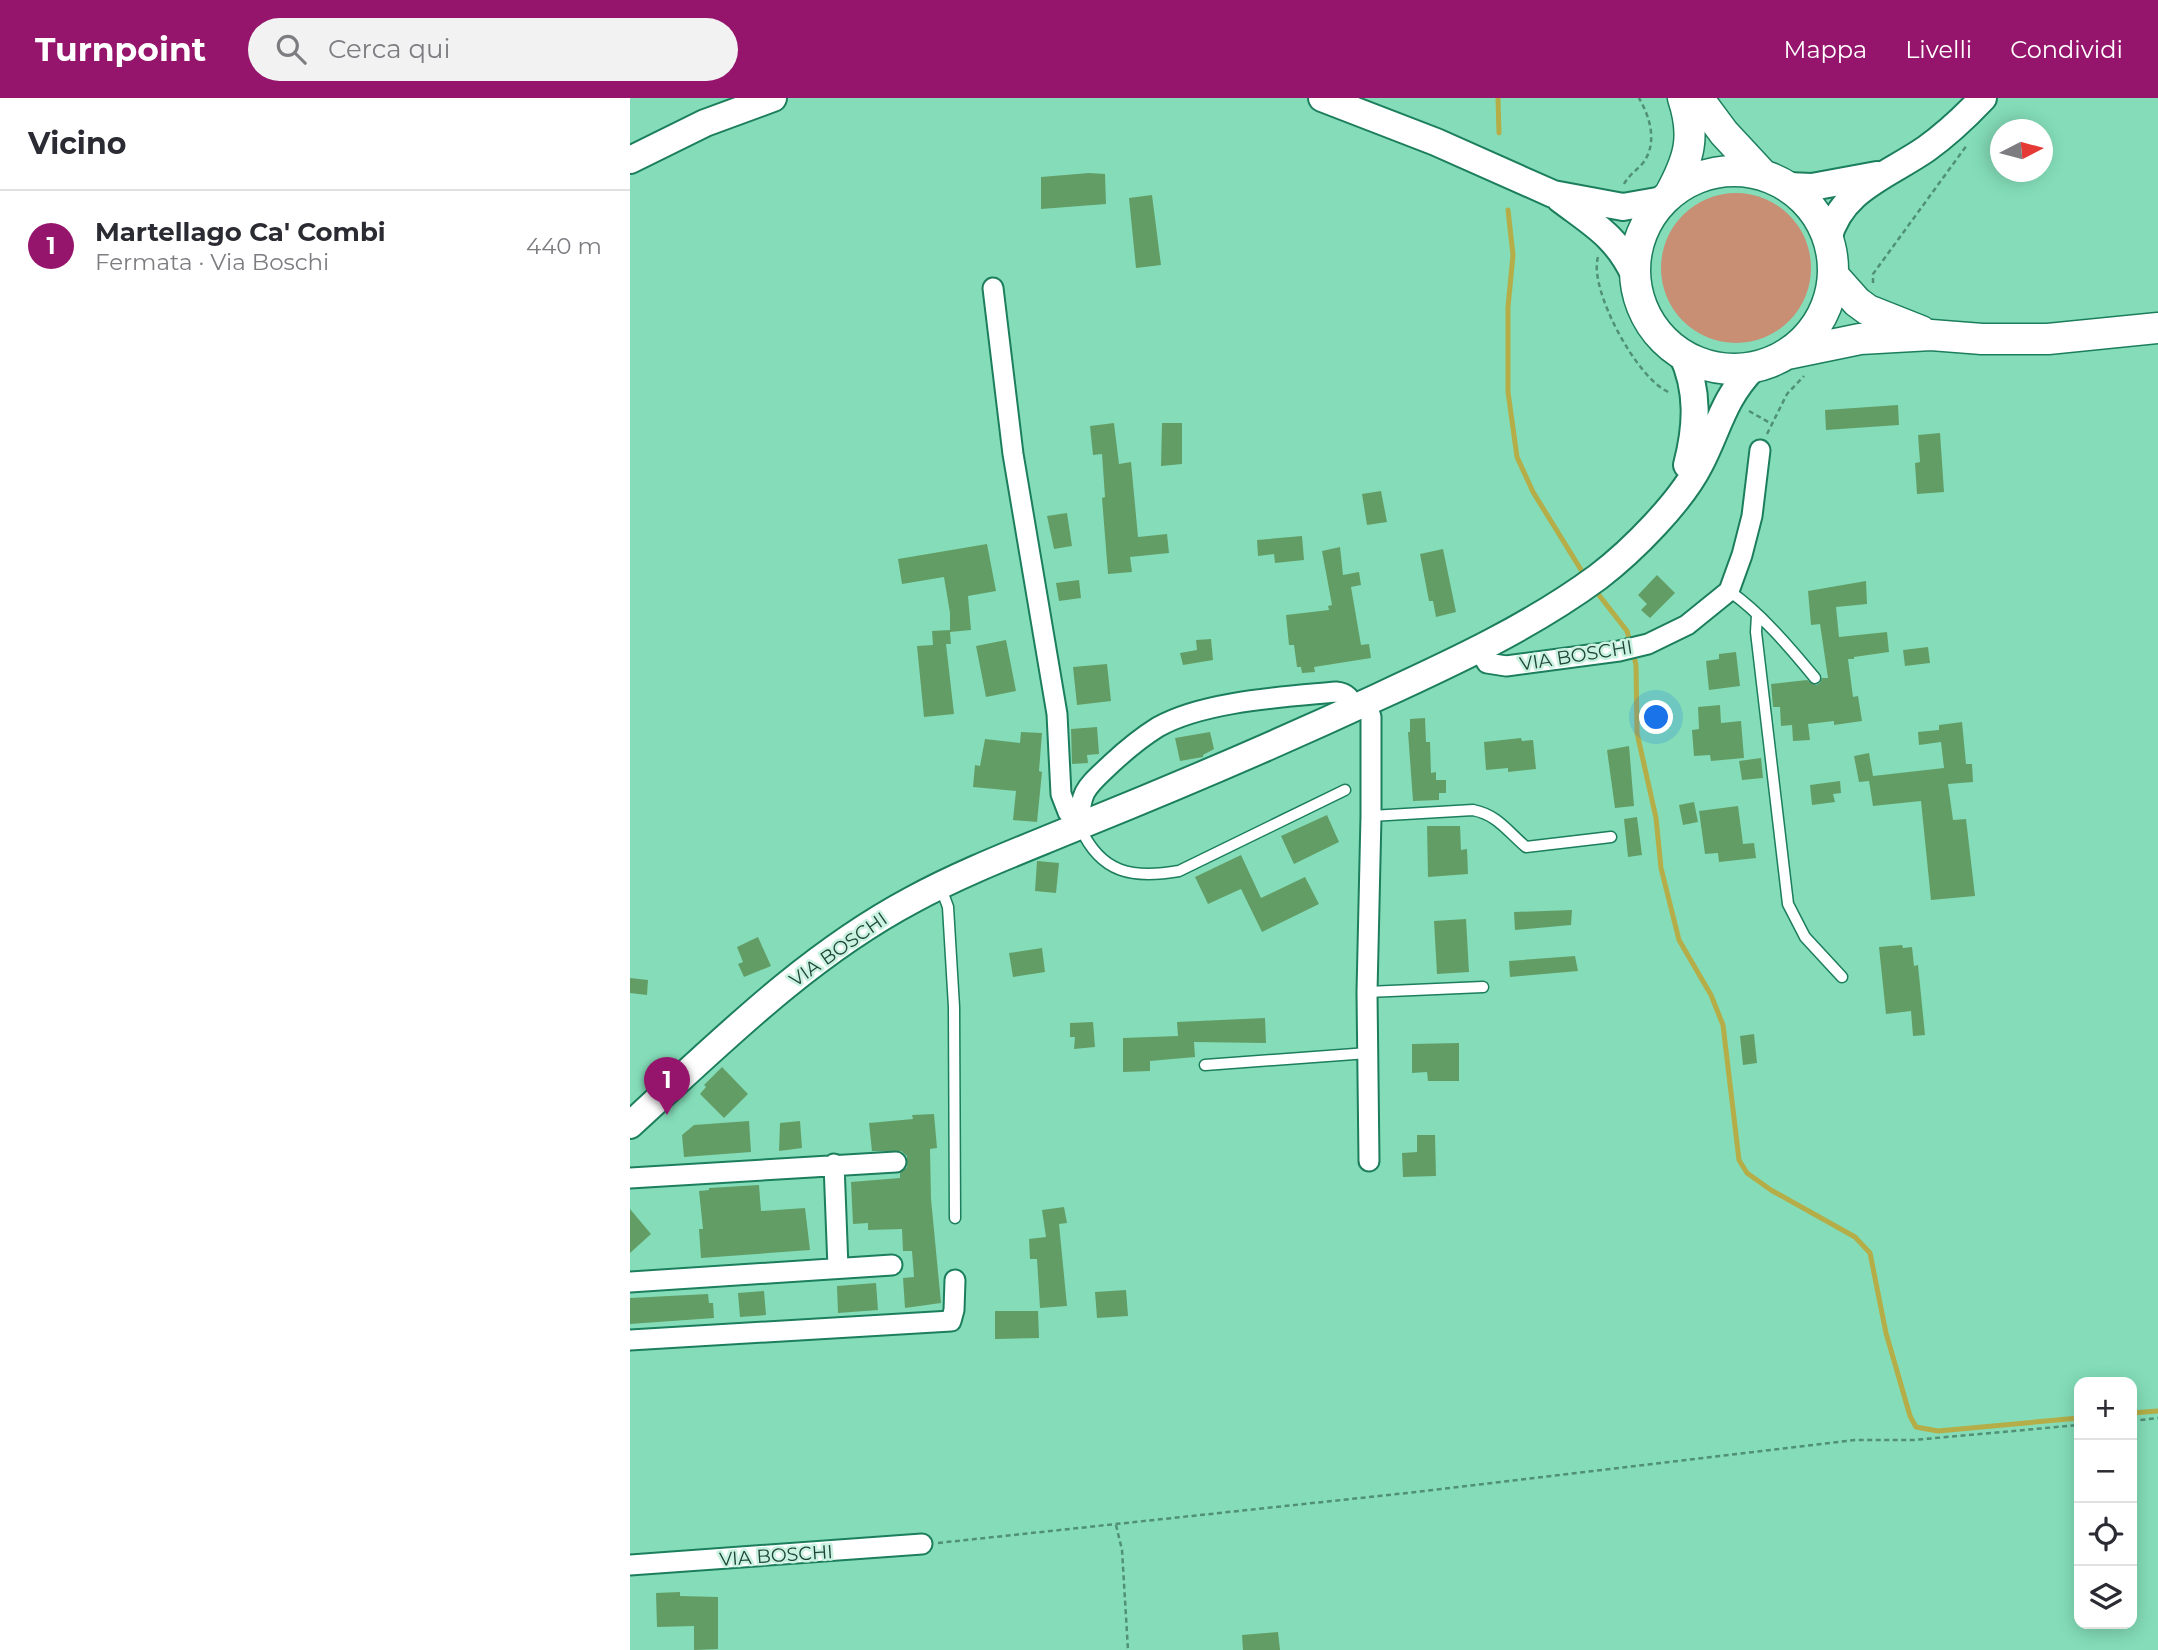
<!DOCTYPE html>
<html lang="it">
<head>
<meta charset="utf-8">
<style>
	:root { --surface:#fff; --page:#f2f2f3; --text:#2b2b33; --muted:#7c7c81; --line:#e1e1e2; --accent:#95146c }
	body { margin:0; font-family:Montserrat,sans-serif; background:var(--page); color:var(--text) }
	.controls { position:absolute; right:21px; bottom:21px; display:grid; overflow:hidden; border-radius:14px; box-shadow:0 4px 18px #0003 }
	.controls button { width:63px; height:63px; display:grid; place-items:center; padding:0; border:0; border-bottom:2px solid var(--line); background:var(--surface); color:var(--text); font:35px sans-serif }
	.compass { position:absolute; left:1360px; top:21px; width:63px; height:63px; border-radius:50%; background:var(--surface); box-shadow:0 4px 18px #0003; rotate:84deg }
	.you { position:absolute; left:1027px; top:620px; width:24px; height:24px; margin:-18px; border:5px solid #fff; border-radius:50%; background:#1a73e8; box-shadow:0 0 0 10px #1a73e833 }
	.badge { display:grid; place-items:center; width:46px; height:46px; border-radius:50%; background:var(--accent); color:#fff; font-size:23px; font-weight:700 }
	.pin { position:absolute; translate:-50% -58px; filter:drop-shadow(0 2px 4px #0008) }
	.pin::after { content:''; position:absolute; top:37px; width:24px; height:21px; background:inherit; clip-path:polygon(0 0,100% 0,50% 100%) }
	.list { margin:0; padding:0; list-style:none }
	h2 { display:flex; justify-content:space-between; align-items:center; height:91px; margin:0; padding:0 28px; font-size:30px }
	h2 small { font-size:23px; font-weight:400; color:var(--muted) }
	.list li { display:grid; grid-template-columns:46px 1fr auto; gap:21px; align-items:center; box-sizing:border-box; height:112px; padding:0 28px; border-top:2px solid var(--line) }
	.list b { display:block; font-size:26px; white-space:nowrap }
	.list p { margin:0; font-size:23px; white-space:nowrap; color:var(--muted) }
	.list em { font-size:23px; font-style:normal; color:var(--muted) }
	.icon { flex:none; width:38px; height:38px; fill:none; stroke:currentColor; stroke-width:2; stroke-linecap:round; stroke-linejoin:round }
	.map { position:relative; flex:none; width:1528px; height:1552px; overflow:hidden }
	header { display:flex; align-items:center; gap:42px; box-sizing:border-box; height:98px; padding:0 35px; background:var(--accent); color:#fff }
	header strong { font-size:33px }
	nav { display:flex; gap:38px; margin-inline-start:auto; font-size:24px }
	.search { width:490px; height:63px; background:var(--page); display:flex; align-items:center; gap:18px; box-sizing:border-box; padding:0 24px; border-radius:38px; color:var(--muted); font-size:26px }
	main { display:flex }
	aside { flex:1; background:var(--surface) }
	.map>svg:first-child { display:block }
	.green { fill:#c88f75 }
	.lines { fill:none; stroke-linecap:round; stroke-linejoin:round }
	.stream { stroke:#b4ad48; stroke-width:5 }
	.building { fill:#639d66 }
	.lane-casing { stroke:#1c7e5d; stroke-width:13 }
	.street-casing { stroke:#1c7e5d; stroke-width:23 }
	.secondary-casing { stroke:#1c7e5d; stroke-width:30 }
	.primary-casing { stroke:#1c7e5d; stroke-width:33 }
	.path { stroke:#519076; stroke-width:2.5; stroke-dasharray:5 3.5; stroke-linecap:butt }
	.lane { stroke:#fff; stroke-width:10 }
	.street { stroke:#fff; stroke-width:19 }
	.secondary { stroke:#fff; stroke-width:26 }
	.primary { stroke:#fff; stroke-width:30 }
	.labels { text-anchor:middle; stroke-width:5; stroke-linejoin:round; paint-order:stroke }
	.street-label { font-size:19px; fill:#1f4536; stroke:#c9f3e0 }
</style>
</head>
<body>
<header>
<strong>Turnpoint</strong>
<div class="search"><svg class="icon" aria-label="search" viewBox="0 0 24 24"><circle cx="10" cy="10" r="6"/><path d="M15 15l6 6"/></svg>Cerca qui</div>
<nav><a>Mappa</a><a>Livelli</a><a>Condividi</a></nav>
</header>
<main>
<aside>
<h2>Vicino<small></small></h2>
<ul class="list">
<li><span class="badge">1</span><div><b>Martellago Ca' Combi</b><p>Fermata · Via Boschi</p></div><em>440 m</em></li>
</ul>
</aside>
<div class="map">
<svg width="1528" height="1552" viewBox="0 0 1528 1552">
	<rect width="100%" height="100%" fill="#84ddb8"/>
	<!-- green -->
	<path class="green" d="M1031 170a75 75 0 1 1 150 0a75 75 0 1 1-150 0Z"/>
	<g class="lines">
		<!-- stream -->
		<path class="stream" d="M868 0 869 35
			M878 112 883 157 878 209V294L887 359 903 394 953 475
			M965 492 997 533 1000 544
			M1003 554 1006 567 1007 635 1026 720 1031 770 1049 842 1081 897 1093 927 1109 1062 1117 1075 1141 1092 1225 1139 1240 1155 1256 1235 1280 1318 1286 1329 1308 1333 1449 1320
			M1502 1315 1528 1313"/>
	</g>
	<!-- building -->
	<path class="building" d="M459 75 475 76 476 106 411 111V79Z
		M522 97 531 167 506 170 499 100Z
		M1268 307 1269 327 1196 332 1195 312Z
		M484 325 489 366 501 364 508 439 537 436 539 455 500 459 502 474 478 476 472 400 475 399 472 356 463 357 460 328Z
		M532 325H552V366L531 368Z
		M1310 335 1314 394 1287 396 1285 365 1290 364 1288 337Z
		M751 393 757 424 737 427 732 396Z
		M437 415 442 448 424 451 417 418Z
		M672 438 674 462 645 465 644 456 628 458 627 442Z
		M357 446 366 493 338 498 341 532 320 534 321 546H316L324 616 294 619 287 548 303 547 302 533 320 532V534V515L314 479 272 486 268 461Z
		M710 449 713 477 729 474 731 487 721 489 731 547 739 546 741 560 684 569 685 574 672 575 671 569H667L664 547H659L656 517 699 512 698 508 702 507 692 453Z
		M813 451 826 514 806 519 803 503H799L790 456Z
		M1027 477 1045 495 1020 520 1011 512 1017 506 1008 497Z
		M449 482 451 500 429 503 426 485Z
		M1236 483 1237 506 1206 509 1209 539 1257 534 1259 554 1224 559V561H1218L1223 599 1228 598 1232 623 1204 627V623L1178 626 1180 642 1163 643 1162 627 1151 628 1150 609H1143L1141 586 1177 582 1186 587 1190 585 1192 580H1198L1190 526 1181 527 1178 493Z
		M581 541 583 562 553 567 550 555 567 552 566 542Z
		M376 542 386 593 356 599 346 548Z
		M1298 549 1300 565 1275 568 1273 552Z
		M1106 554 1110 588 1079 592 1076 563 1089 561V556Z
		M477 566 481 603 447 607 443 569Z
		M1090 607 1091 625 1111 623 1114 660 1081 663 1080 657 1064 658 1062 632 1069 631 1068 609Z
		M795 620 796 644H800L801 675 806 674V682H816V695H809V702L783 703 778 634H780V621Z
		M1332 624 1336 666H1342L1343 684 1318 686 1323 722 1336 721 1345 798 1301 802 1291 703 1243 708 1239 683 1229 684 1224 658 1239 655 1243 678 1314 670 1311 644 1289 647 1288 634 1309 632V627Z
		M467 629 469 656 457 657 458 665 442 666 441 631Z
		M391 634 412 635 409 673 412 674 407 724 383 722 386 693 343 689 345 667 350 668 355 641 390 645Z
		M580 634 584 651 573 657V659L550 663 545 640Z
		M891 640 892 643 903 642 906 671 878 674V670L856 672 854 644Z
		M999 648 1004 708 985 710 977 652Z
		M1131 660 1133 680 1112 682 1109 663Z
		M1210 683 1211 695 1203 696 1205 704 1182 707 1180 687Z
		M1064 704 1068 724 1053 727 1049 707Z
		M1108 708 1113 746 1124 745 1126 760 1089 764 1088 755 1075 756 1069 713Z
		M697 717 709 744 664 766 651 738Z
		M1007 719 1012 757 998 759 994 721Z
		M797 728H830L831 752 837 751 838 776 798 779Z
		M611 757 631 800 675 779 689 806 632 834 611 791 578 806 565 779Z
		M407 763 429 765 426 795 405 793Z
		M942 812 941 827 885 832 884 814Z
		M836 821 839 874 807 876 804 823Z
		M128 839 141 868 114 879 108 866 113 864 107 849Z
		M1272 847 1273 850 1282 849 1284 868 1288 867 1295 937 1283 938 1281 913 1256 916 1249 849Z
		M412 850 415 874 383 879 379 855Z
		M945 858 948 873 880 879 879 863Z
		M0 880 18 882 17 897 0 895Z
		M635 920 636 945 564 944 565 959 520 963V973L493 974V940L548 938 547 924Z
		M463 924 465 949 444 951 445 939H440V925Z
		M1124 936 1127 965 1113 967 1110 938Z
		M829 945V983H798L797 974 782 975V946Z
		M92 969 118 996 94 1020 70 996 76 989 74 987Z
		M304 1016 307 1050 300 1051 301 1101 311 1205 275 1210 273 1180 284 1179 282 1153H273L272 1131 238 1132V1125L223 1126 221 1084 270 1080V1075L277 1069V1058L271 1053H242L239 1025 283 1021 282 1017Z
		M119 1023 121 1054 54 1059 52 1037 64 1027Z
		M170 1023 172 1050 149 1053 150 1025Z
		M787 1037H805L806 1078 773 1079 772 1055 787 1054Z
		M129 1087 131 1113 175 1110 180 1152 71 1160 69 1131H73L69 1093 79 1092V1090Z
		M434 1109 437 1125 429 1126 437 1208 410 1210 407 1161H400L399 1141 416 1139 412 1112Z
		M0 1111 21 1136 0 1155Z
		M246 1185 248 1212 208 1215 207 1188Z
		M496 1192 498 1218 467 1220 465 1194Z
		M134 1193 136 1217 110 1219 108 1195Z
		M78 1196 79 1205H83L84 1220 0 1226V1200Z
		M365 1213H408L409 1240 365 1241Z
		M50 1494V1498L88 1499V1551L64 1552V1528L27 1529 26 1495Z
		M648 1534 650 1552H613L612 1537Z"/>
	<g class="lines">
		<defs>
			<path id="lane" d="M1099 493C1130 514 1162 552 1185 580
				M1127 517 1126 534 1158 806 1175 839 1212 879
				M741 718 843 712C868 717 878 734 896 749L981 739
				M450 729C471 776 503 781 549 773L715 692
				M311 790 318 809 324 909 325 1120
				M737 894 853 889
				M575 967 738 955"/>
			<path id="street" d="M363 190 383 356 427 616 431 696 438 714 450 728
				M849 552 857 565 876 568 989 553 1018 546 1057 527 1099 493 1112 457 1122 418 1130 352
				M736 604 741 619V718L737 894 739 1063
				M450 728C449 692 457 689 482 665 496 652 512 639 528 629 574 603 654 599 706 594 717 595 720 600 725 610
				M204 1066 208 1170
				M0 1080 266 1064
				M0 1184 262 1167
				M0 1242 321 1223 324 1212 325 1182
				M0 1467 292 1446"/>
			<path id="secondary" d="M692 0 806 44 923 96 993 109 1033 102
				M0 62 75 25 143 0
				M1158 88 1182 89 1247 77
				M930 101C963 126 986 138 1004 176
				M1198 141C1211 91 1257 78 1296 51 1317 36 1335 19 1353 0
				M1052 256C1069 292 1067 329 1057 367
				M0 1027C89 946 175 859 282 802 337 772 397 750 454 726 553 686 651 644 748 599 824 564 900 529 968 479 1002 453 1051 404 1070 366 1089 329 1093 301 1123 270"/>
			<path id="primary" d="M1068 0 1094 35 1133 77
				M1005 172a99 99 0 1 1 198 0a99 99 0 1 1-198 0Z
				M1040 96C1059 61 1066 39 1053 0
				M1203 177 1227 204 1238 212 1291 233
				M1157 256 1230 241 1301 237 1352 241H1418L1528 230"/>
		</defs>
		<!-- lane casing -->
		<use href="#lane" class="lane-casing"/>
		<!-- street casing -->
		<use href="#street" class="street-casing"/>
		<!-- secondary casing -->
		<use href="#secondary" class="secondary-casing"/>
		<!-- primary casing -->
		<use href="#primary" class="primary-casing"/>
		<!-- path -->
		<path class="path" d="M994 86C999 77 1006 73 1013 65 1028 45 1020 19 1009 0
			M968 159C958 191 1009 285 1041 295
			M1243 185V176L1337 47
			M1119 313 1140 325
			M1137 336 1157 296 1174 278
			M1502 1323 1528 1320
			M486 1427 492 1452 498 1552
			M308 1445 777 1395 1225 1342H1284L1449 1327"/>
		<!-- lane -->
		<use href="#lane" class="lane"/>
		<!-- street -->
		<use href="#street" class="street"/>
		<!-- secondary -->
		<use href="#secondary" class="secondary"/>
		<!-- primary -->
		<use href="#primary" class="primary"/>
	</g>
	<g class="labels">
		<!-- street labels -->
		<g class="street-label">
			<text transform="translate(946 557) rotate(-9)" y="7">VIA BOSCHI</text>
			<text transform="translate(208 851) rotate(-35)" y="7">VIA BOSCHI</text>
			<text transform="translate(146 1457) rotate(-4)" y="7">VIA BOSCHI</text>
		</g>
	</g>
</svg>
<div class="controls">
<button>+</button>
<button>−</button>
<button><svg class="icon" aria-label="locate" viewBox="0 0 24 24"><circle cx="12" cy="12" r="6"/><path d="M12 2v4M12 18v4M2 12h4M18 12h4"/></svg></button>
<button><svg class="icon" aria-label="layers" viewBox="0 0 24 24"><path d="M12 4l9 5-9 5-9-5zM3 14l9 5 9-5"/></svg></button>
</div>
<svg class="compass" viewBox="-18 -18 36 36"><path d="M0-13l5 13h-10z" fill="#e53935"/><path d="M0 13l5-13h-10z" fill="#7c7c81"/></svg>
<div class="you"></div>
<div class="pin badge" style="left:37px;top:1017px">1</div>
</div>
</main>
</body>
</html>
